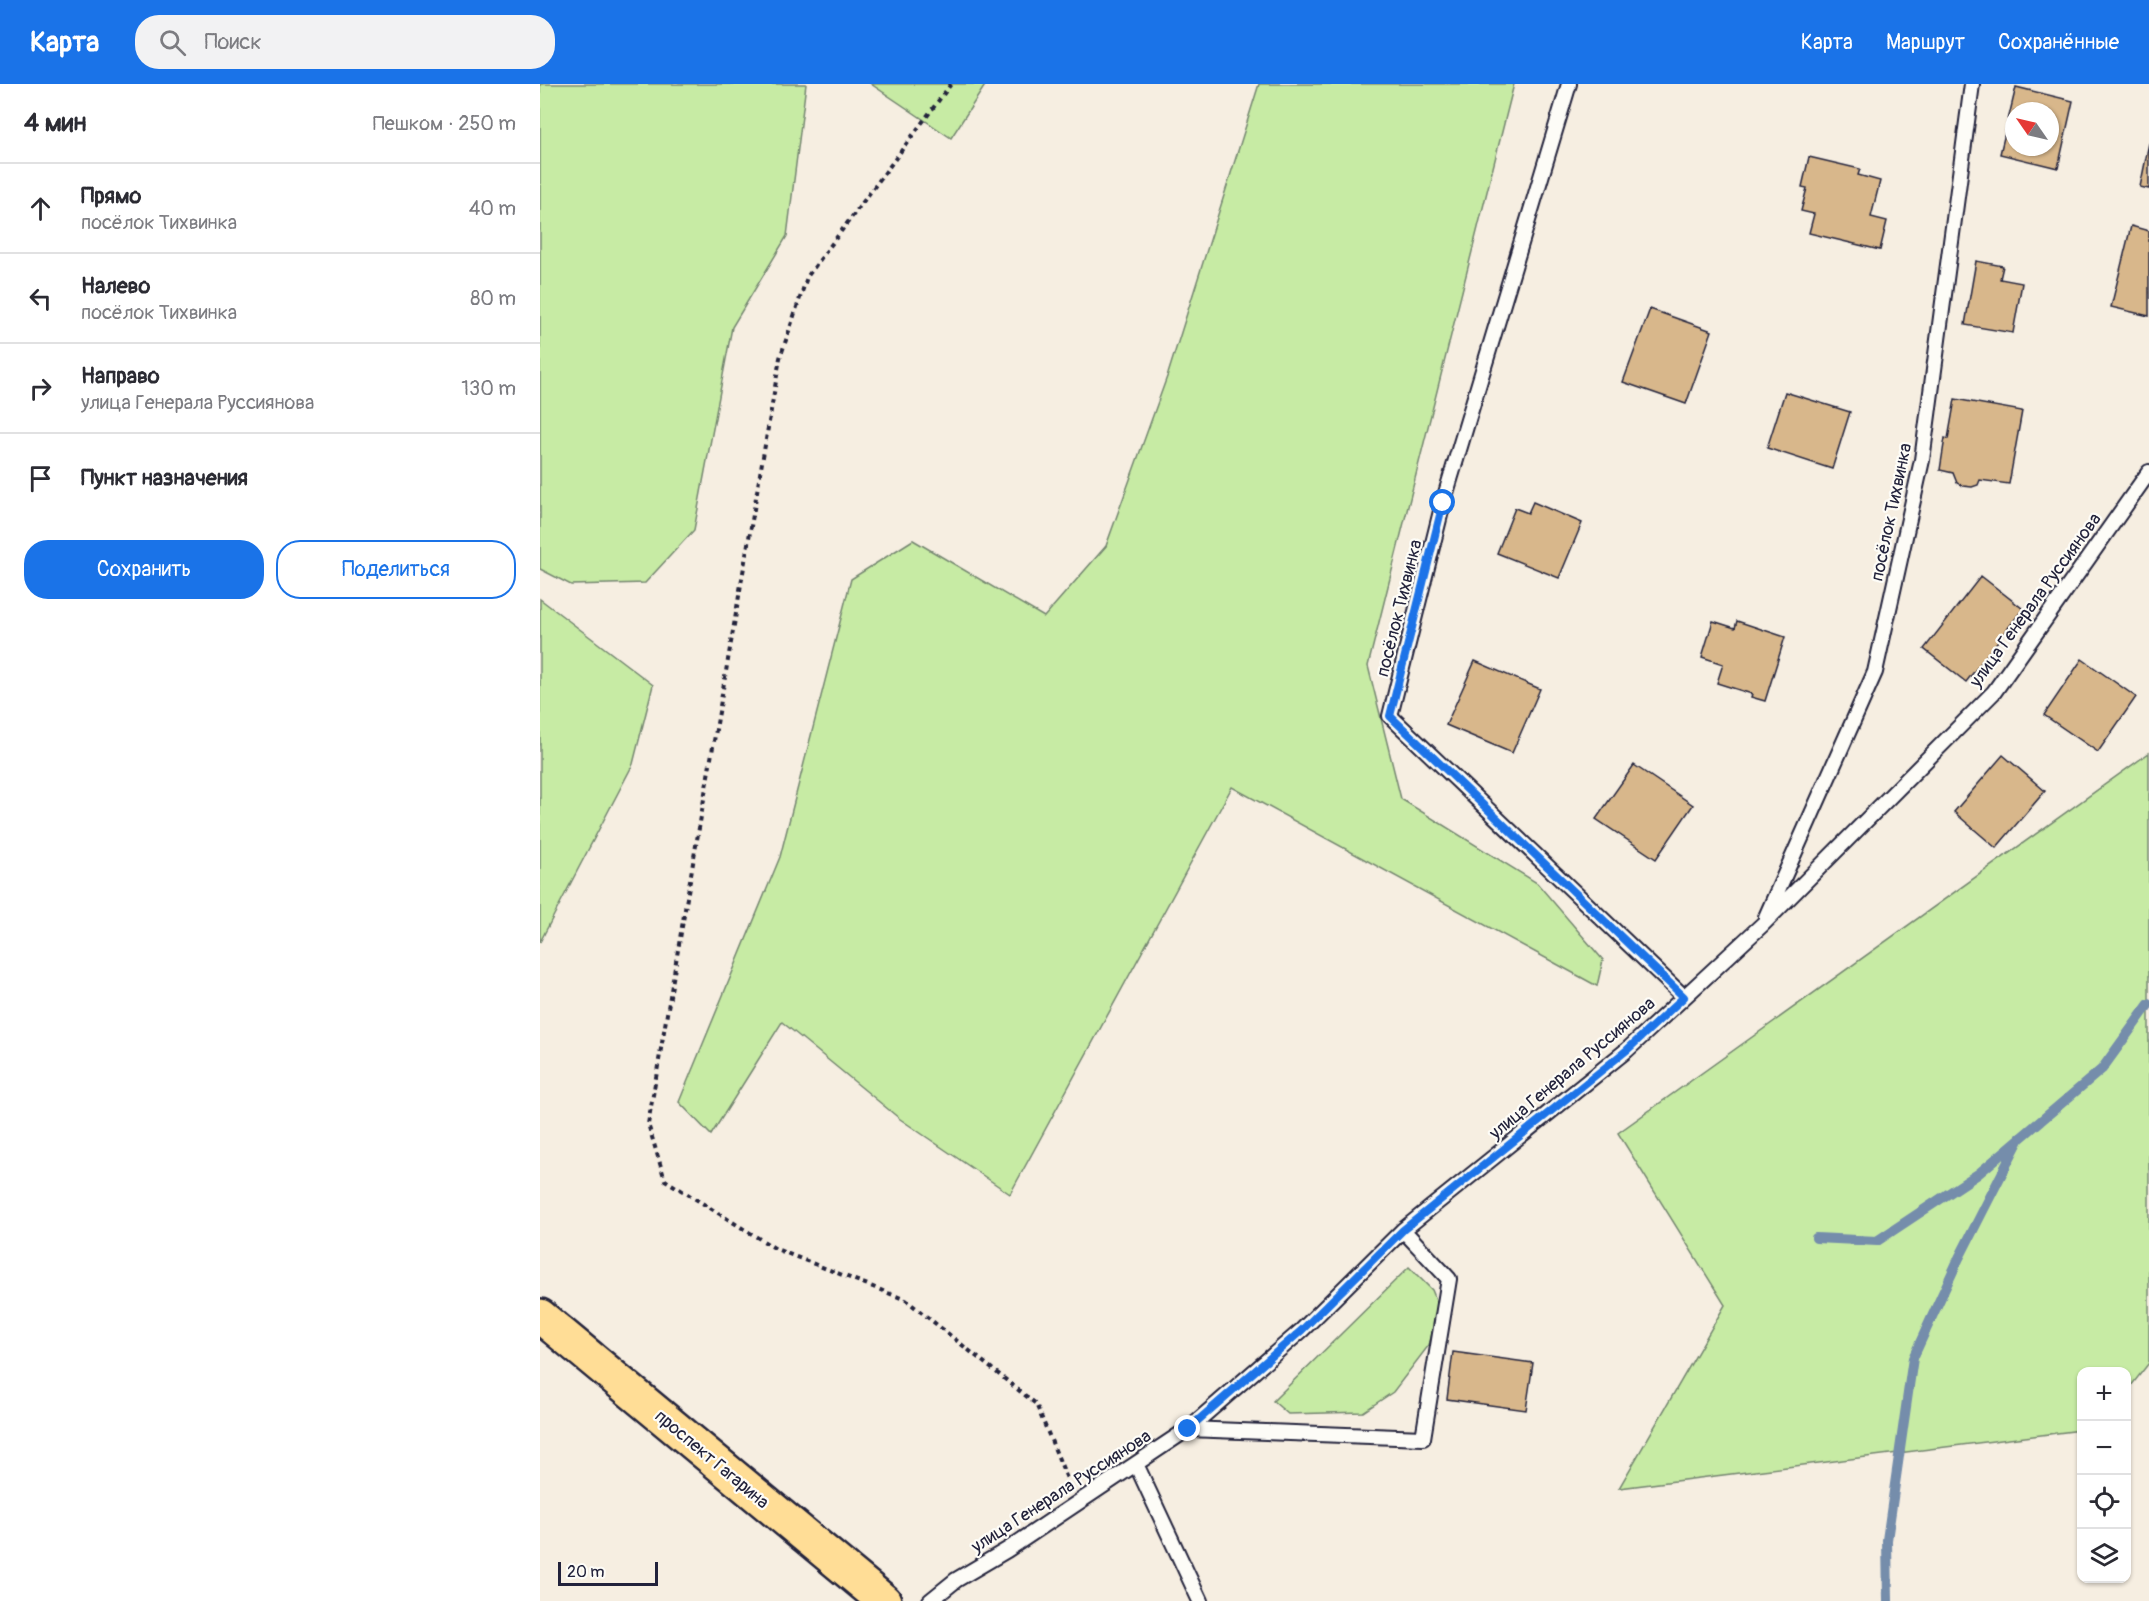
<!DOCTYPE html>
<html lang="ru">
<head>
<meta charset="utf-8">
<style>
	:root { --surface:#fff; --page:#f2f2f3; --text:#2b2b33; --muted:#7c7c81; --line:#e1e1e2; --accent:#1a73e8 }
	body { margin:0; font-family:Pangolin,sans-serif; background:var(--page); color:var(--text) }
	.controls { position:absolute; right:18px; bottom:18px; display:grid; overflow:hidden; border-radius:12px; box-shadow:0 2px 4px #0004 }
	.controls button { width:54px; height:54px; display:grid; place-items:center; padding:0; border:0; border-bottom:2px solid var(--line); background:var(--surface); color:var(--text); font:30px sans-serif }
	.compass { position:absolute; left:1465px; top:18px; width:54px; height:54px; border-radius:50%; background:var(--surface); box-shadow:0 2px 4px #0004; rotate:304deg }
	.scale { position:absolute; left:18px; bottom:15px; width:100px; box-sizing:border-box; padding-left:6px; border:3px solid #22223b; border-top:0; font-size:16px; line-height:21px; white-space:nowrap; color:#22223b; -webkit-text-stroke:4px #fdfcf7; paint-order:stroke }
	.stop { position:absolute; width:18px; height:18px; margin:-14px; border:4px solid #1a73e8; border-radius:50%; background:#fff }
	.stop.end { background:#1a73e8; border-color:#fff; box-shadow:0 2px 6px #0008 }
	.list { margin:0; padding:0; list-style:none }
	h2 { display:flex; justify-content:space-between; align-items:center; height:78px; margin:0; padding:0 24px; font-size:26px }
	h2 small { font-size:20px; font-weight:400; color:var(--muted) }
	.list li { display:grid; grid-template-columns:39px 1fr auto; gap:18px; align-items:center; box-sizing:border-box; height:90px; padding:0 24px; border-top:2px solid var(--line) }
	.list b { display:block; font-size:22px; white-space:nowrap }
	.list p { margin:0; font-size:20px; white-space:nowrap; color:var(--muted) }
	.list em { font-size:20px; font-style:normal; color:var(--muted) }
	.actions { display:flex; gap:12px; padding:18px 24px }
	.actions a { flex:1; padding:14px 0; border:2px solid var(--accent); border-radius:24px; text-align:center; font-size:21px; color:var(--accent) }
	.actions .main { background:var(--accent); color:#fff }
	.icon { flex:none; width:33px; height:33px; fill:none; stroke:currentColor; stroke-width:2; stroke-linecap:round; stroke-linejoin:round }
	.map { position:relative; flex:none; width:1609px; height:1517px; overflow:hidden }
	header { display:flex; align-items:center; gap:36px; box-sizing:border-box; height:84px; padding:0 30px; background:var(--accent); color:#fff }
	header strong { font-size:28px }
	nav { display:flex; gap:33px; margin-inline-start:auto; font-size:21px }
	.search { width:420px; height:54px; background:var(--page); display:flex; align-items:center; gap:15px; box-sizing:border-box; padding:0 21px; border-radius:24px; color:var(--muted); font-size:22px }
	main { display:flex }
	aside { flex:1; background:var(--surface) }
	.map>svg:first-child { display:block }
	.green { fill:#c7eba4; stroke:#748670; stroke-width:1.5 }
	.lines { fill:none; stroke-linecap:round; stroke-linejoin:round }
	.stream { stroke:#758dab; stroke-width:10 }
	.building { fill:#d8b78b; stroke:#22223b; stroke-width:1.5; fill-rule:evenodd }
	.service-casing { stroke:#22223b; stroke-width:18 }
	.primary-casing { stroke:#22223b; stroke-width:38 }
	.path { stroke:#22223b; stroke-width:4; stroke-dasharray:4.5 4.5; stroke-linecap:butt }
	.service { stroke:#fdfcf7; stroke-width:14 }
	.primary { stroke:#ffdd96; stroke-width:33 }
	.route { stroke:#1a73e8; stroke-width:8 }
	.labels { text-anchor:middle; stroke-width:4.5; stroke-linejoin:round; paint-order:stroke }
	.street-label { font-size:18px; fill:#22223b; stroke:#fdfcf7 }
</style>
</head>
<body>
<header>
<strong>Карта</strong>
<div class="search"><svg class="icon" aria-label="search" viewBox="0 0 24 24"><circle cx="10" cy="10" r="6"/><path d="M15 15l6 6"/></svg>Поиск</div>
<nav><a>Карта</a><a>Маршрут</a><a>Сохранённые</a></nav>
</header>
<main>
<aside>
<h2>4 мин<small>Пешком · 250 m</small></h2>
<ul class="list">
<li><svg class="icon" aria-label="ahead" viewBox="0 0 24 24"><path d="M12 20V5M6 11l6-6 6 6"/></svg><div><b>Прямо</b><p>посёлок Тихвинка</p></div><em>40 m</em></li>
<li><svg class="icon" aria-label="left" viewBox="0 0 24 24"><path d="M17 20v-9H6M10 6l-5 5 5 5"/></svg><div><b>Налево</b><p>посёлок Тихвинка</p></div><em>80 m</em></li>
<li><svg class="icon" aria-label="right" viewBox="0 0 24 24"><path d="M7 20v-9h11M14 6l5 5-5 5"/></svg><div><b>Направо</b><p>улица Генерала Руссиянова</p></div><em>130 m</em></li>
<li><svg class="icon" aria-label="arrive" viewBox="0 0 24 24"><path d="M6 21V4h12l-3 4 3 4H6"/></svg><div><b>Пункт назначения</b></div></li>
</ul>
<div class="actions"><a class="main">Сохранить</a><a>Поделиться</a></div>
</aside>
<div class="map">
<svg width="1609" height="1517" viewBox="0 0 1609 1517">
	<rect width="100%" height="100%" fill="#f6eee1"/>
	<filter id="ink" filterUnits="userSpaceOnUse"><feTurbulence type="fractalNoise" baseFrequency=".0167" numOctaves="2"/><feDisplacementMap in="SourceGraphic" scale="12" xChannelSelector="R" yChannelSelector="G"/><feConvolveMatrix kernelMatrix="1 2 1 2 8 2 1 2 1" color-interpolation-filters="sRGB"/></filter>
	<g filter="url(#ink)">
		<!-- green -->
		<path class="green" d="M0 0H266L247 152 192 243 154 446 105 499 31 501 0 485Z
			M331 0H446L411 54Z
			M719 0H974L828 582 861 715 997 799 1063 876 1057 902 692 703 470 1110 360 1035 242 938 171 1051 139 1018 240 773 311 495 373 456 504 533 566 462 628 290Z
			M0 515 113 601 93 680 0 858Z
			M1609 669V1279L1587 1307 1586 1288H1542L1541 1346 1079 1404 1185 1221 1078 1049Z
			M869 1183 892 1206 899 1223 889 1261 853 1308 823 1328 748 1330 733 1317Z"/>
		<g class="lines">
			<!-- stream -->
			<path class="stream" d="M1276 1154 1337 1157 1438 1090 1562 985 1609 920
				M1348 1517 1347 1456 1373 1274 1419 1174 1480 1054"/>
		</g>
		<!-- building -->
		<path class="building" d="M1476 3 1533 17 1518 84 1460 70ZM1474 27H1510V63H1474Z
			M1609 59V105L1600 103Z
			M1269 73 1320 85 1318 91 1340 97 1331 133 1347 137 1340 166 1269 149 1274 130 1261 127 1267 104 1262 103Z
			M1591 142 1609 147V232L1571 223Z
			M1436 177 1463 182 1460 195 1482 199 1473 249 1425 241Z
			M1110 225 1172 247 1146 320 1083 298Z
			M1245 308 1310 328 1292 385 1227 364Z
			M1415 315 1482 327 1469 400 1440 396 1438 401 1432 403 1423 402 1417 399 1413 389 1400 386 1405 354 1408 355Z
			M993 418 1042 439 1019 494 957 469 975 424 988 429Z
			M1441 492 1483 525 1426 598 1384 565Z
			M1173 537 1195 544 1197 537 1245 553 1225 617 1211 613 1212 610 1177 599 1183 580 1162 573Z
			M1542 575 1596 613 1558 668 1504 631Z
			M935 577 1000 605 972 669 906 641Z
			M1463 671 1505 707 1456 764 1414 728Z
			M1094 681 1153 721 1116 775 1056 735Z
			M913 1268 993 1279 986 1326 907 1315Z"/>
		<g class="lines">
			<defs>
				<path id="service" d="M1029 0 903 419 850 632 1144 913
					M1226 833 1335 588 1382 376 1432 0
					M648 1345 883 1354 909 1195 863 1146
					M596 1380 660 1517
					M390 1517 416 1496 467 1466 648 1345 762 1246 863 1146 1087 966 1222 841 1454 608 1609 388"/>
				<path id="primary" d="M0 1232 344 1517"/>
			</defs>
			<!-- service casing -->
			<use href="#service" class="service-casing"/>
			<!-- primary casing -->
			<use href="#primary" class="primary-casing"/>
			<!-- path -->
			<path class="path" d="M411 0 267 193 240 274 108 1040 125 1096 236 1165 366 1216 496 1320 528 1397"/>
			<!-- service -->
			<use href="#service" class="service"/>
			<!-- primary -->
			<use href="#primary" class="primary"/>
		</g>
	</g>
	<g class="lines" filter="url(#ink)">
		<!-- route -->
		<path class="route" d="M648 1345 762 1246 863 1146 1087 966 1144 913 850 632 903 419"/>
	</g>
	<g class="labels">
		<!-- street labels -->
		<g class="street-label">
			<text transform="translate(1351 428) rotate(-78)" y="6">посёлок Тихвинка</text>
			<text transform="translate(1495 516) rotate(-54)" y="6">улица Генерала Руссиянова</text>
			<text transform="translate(859 524) rotate(-76)" y="6">посёлок Тихвинка</text>
			<text transform="translate(1032 984) rotate(-40)" y="6">улица Генерала Руссиянова</text>
			<text transform="translate(172 1375) rotate(40)" y="6">проспект Гагарина</text>
			<text transform="translate(521 1407) rotate(-33)" y="6">улица Генерала Руссиянова</text>
		</g>
	</g>
</svg>
<div class="controls">
<button>+</button>
<button>−</button>
<button><svg class="icon" aria-label="locate" viewBox="0 0 24 24"><circle cx="12" cy="12" r="6"/><path d="M12 2v4M12 18v4M2 12h4M18 12h4"/></svg></button>
<button><svg class="icon" aria-label="layers" viewBox="0 0 24 24"><path d="M12 4l9 5-9 5-9-5zM3 14l9 5 9-5"/></svg></button>
</div>
<svg class="compass" viewBox="-18 -18 36 36"><path d="M0-13l5 13h-10z" fill="#e53935"/><path d="M0 13l5-13h-10z" fill="#7c7c81"/></svg>
<div class="scale">20 m</div>
<div class="stop" style="left:903px;top:419px"></div>
<div class="stop end" style="left:648px;top:1345px"></div>
</div>
</main>
</body>
</html>
